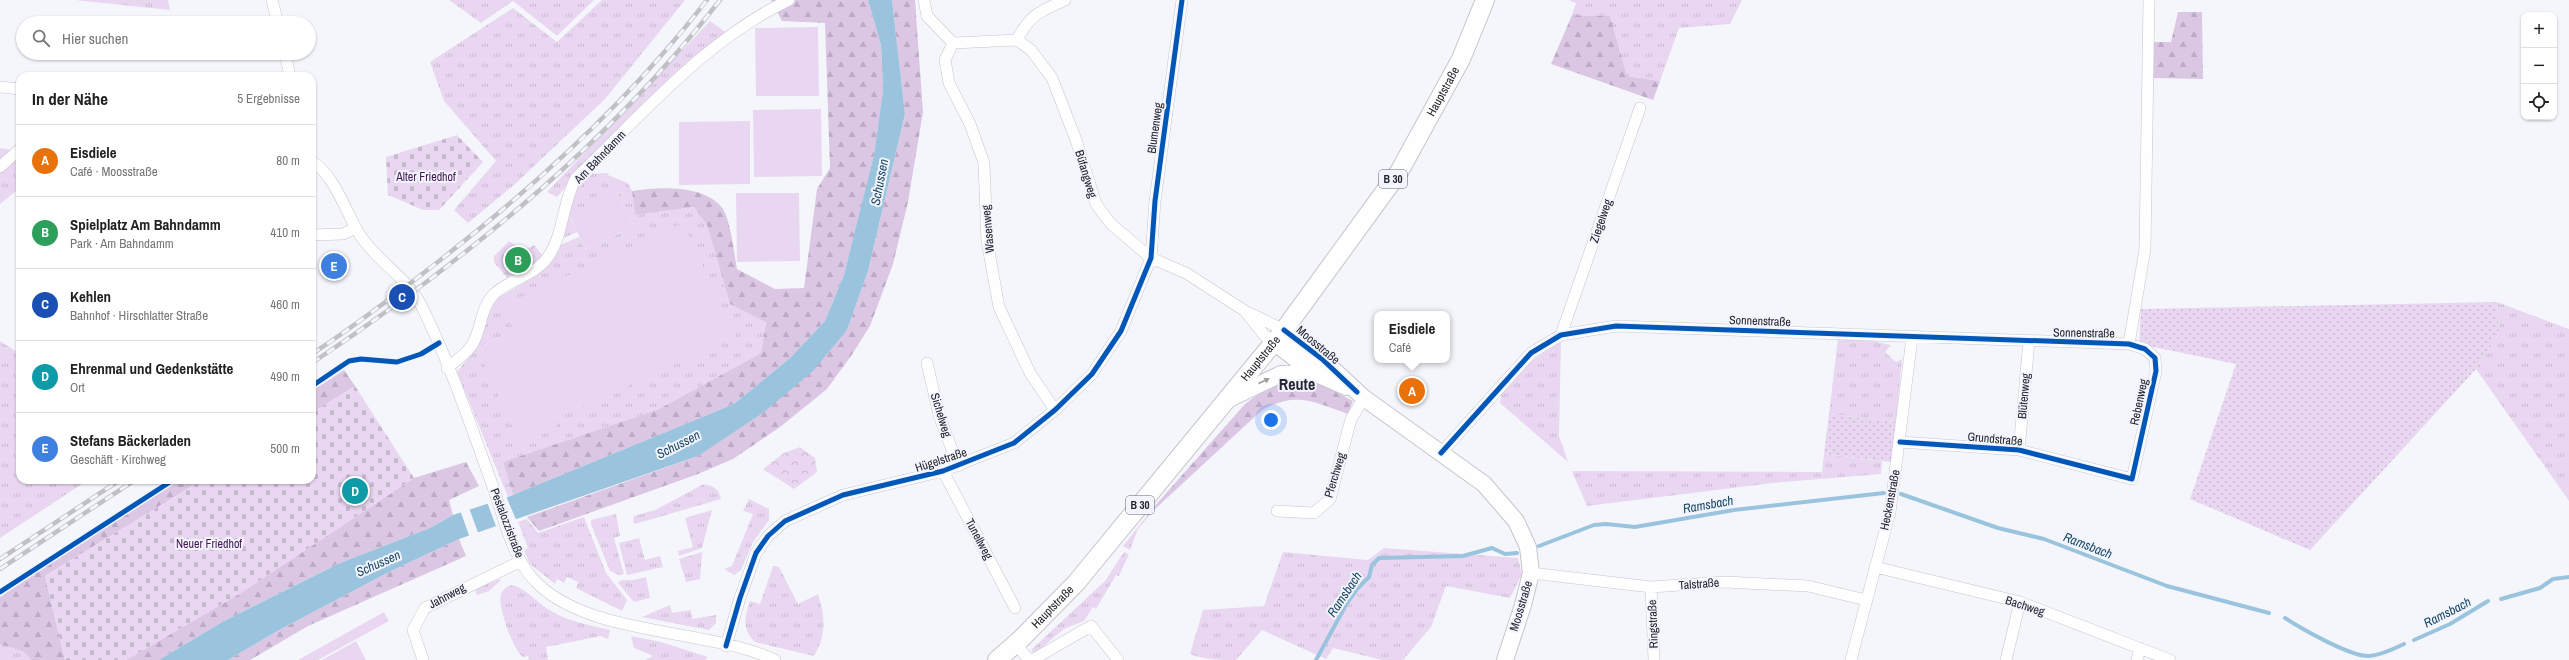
<!DOCTYPE html>
<html lang="de">
<head>
<meta charset="utf-8">
<style>
	:root { --surface:#fff; --page:#f6f6f6; --text:#222; --muted:#767676; --line:#e0e0e0; --accent:#6d6e74 }
	body { margin:0; font-family:"Archivo Narrow",sans-serif; background:var(--page); color:var(--text) }
	.controls { position:absolute; right:12px; top:12px; display:grid; overflow:hidden; border-radius:8px; box-shadow:0 1px 3px #0004 }
	.controls button { width:36px; height:36px; display:grid; place-items:center; padding:0; border:0; border-bottom:1px solid var(--line); background:var(--surface); color:var(--text); font:20px sans-serif }
	.you { position:absolute; left:1271px; top:420px; width:14px; height:14px; margin:-10px; border:3px solid #fff; border-radius:50%; background:#1a73e8; box-shadow:0 0 0 6px #1a73e833 }
	.badge { display:grid; place-items:center; width:26px; height:26px; border-radius:50%; background:var(--accent); color:#fff; font-size:13px; font-weight:700 }
	.pin { position:absolute; translate:-50% -50%; border:2px solid #fff; box-shadow:0 1px 4px #0006 }
	.popup { position:absolute; left:1374px; top:311px; width:76px; height:52px; box-sizing:border-box; display:grid; place-content:center; border-radius:8px; background:var(--surface); filter:drop-shadow(0 1px 3px #0005); font-size:13px; white-space:nowrap; color:var(--muted) }
	.popup b { font-size:15px; color:var(--text) }
	.popup::after { content:''; position:absolute; left:50%; top:100%; margin-left:-8px; border:8px solid transparent; border-top-color:var(--surface) }
	.list { margin:0; padding:0; list-style:none }
	h2 { display:flex; justify-content:space-between; align-items:center; height:52px; margin:0; padding:0 16px; font-size:17px }
	h2 small { font-size:13px; font-weight:400; color:var(--muted) }
	.list li { display:grid; grid-template-columns:26px 1fr auto; gap:12px; align-items:center; box-sizing:border-box; height:72px; padding:0 16px; border-top:1px solid var(--line) }
	.list b { display:block; font-size:15px; white-space:nowrap }
	.list p { margin:0; font-size:13px; white-space:nowrap; color:var(--muted) }
	.list em { font-size:13px; font-style:normal; color:var(--muted) }
	.icon { flex:none; width:22px; height:22px; fill:none; stroke:currentColor; stroke-width:2; stroke-linecap:round; stroke-linejoin:round }
	.map { position:relative; flex:none; width:2569px; height:660px; overflow:hidden }
	.search { position:absolute; background:var(--surface); box-shadow:0 1px 3px #0004; left:16px; top:16px; width:300px; height:44px; display:flex; align-items:center; gap:10px; box-sizing:border-box; padding:0 14px; border-radius:22px; color:var(--muted); font-size:15px }
	.panel { position:absolute; background:var(--surface); box-shadow:0 1px 3px #0004; left:16px; top:72px; width:300px; height:412px; border-radius:12px }
	.map>svg:first-child { display:block }
	.grass { fill:url(#grass-tufts); fill-rule:evenodd }
	.forest { fill:url(#forest-firs) }
	.cemetery { fill:url(#cemetery-stones) }
	.park { fill:url(#park-crowns) }
	.garden { fill:url(#garden-dots) }
	.pitch { fill:#e9d7f1 }
	.water { fill:#9ac4de }
	.pier { fill:#f5f6fb }
	.lines { fill:none; stroke-linecap:round; stroke-linejoin:round }
	.stream { stroke:#9ac4de; stroke-width:4 }
	.street-casing { stroke:#c5c6cb; stroke-width:12 }
	.secondary-casing { stroke:#c5c6cb; stroke-width:18 }
	.primary-casing { stroke:#c5c6cb; stroke-width:20 }
	.street { stroke:#fefefe; stroke-width:11 }
	.secondary { stroke:#fefefe; stroke-width:16 }
	.primary { stroke:#fefefe; stroke-width:18 }
	.rail-casing { stroke:#c1c1c3; stroke-width:4.5 }
	.rail { stroke:#f2f4fe; stroke-width:3; stroke-dasharray:9; stroke-linecap:butt }
	.cycleway-casing { stroke:#f2f4fe; stroke-width:8 }
	.cycleway { stroke:#0057b8; stroke-width:5 }
	.oneway { fill:#9c9c9f }
	.labels { text-anchor:middle; stroke-width:4; stroke-linejoin:round; paint-order:stroke }
	.shield { fill:#f2f4fe; stroke:#62636a; stroke-width:1 }
	.shield-label { font-size:11px; font-weight:bold; fill:#24252b }
	.street-label { font-size:12px; fill:#24252b; stroke:#f2f4fe }
	.park-label { font-size:12px; fill:#451551; stroke:#f2f4fe }
	.water-label { font-size:13px; font-style:italic; fill:#1a4963; stroke:#f2f4fe }
	.district-label { font-size:16px; font-weight:bold; fill:#262834; stroke:#f2f4fe }
</style>
</head>
<body>
<div class="map">
<svg width="2569" height="660" viewBox="0 0 2569 660">
	<defs>
		<pattern id="grass-tufts" width="24" height="20" patternUnits="userSpaceOnUse"><rect width="24" height="20" fill="#e9d7f1"/><path d="M3 7l-1-3M5 7V3M7 7l1-3M15 17l-1-3M17 17v-4M19 17l1-3" fill="none" stroke="#c8b8cf"/></pattern>
		<pattern id="forest-firs" width="22" height="20" patternUnits="userSpaceOnUse"><rect width="22" height="20" fill="#dbc7e4"/><path d="M5 1l3.5 6h-7zM16 11l3.5 6h-7z" fill="#bcabc4"/></pattern>
		<pattern id="cemetery-stones" width="16" height="16" patternUnits="userSpaceOnUse"><rect width="16" height="16" fill="#e9d7f1"/><path d="M2 7V4a2 2 0 0 1 4 0v3zM10 15v-3a2 2 0 0 1 4 0v3z" fill="#c8b8cf"/></pattern>
		<pattern id="park-crowns" width="20" height="18" patternUnits="userSpaceOnUse"><rect width="20" height="18" fill="#e9d7f1"/><path d="M2 6a3 3 0 1 1 6 0M12 15a3 3 0 1 1 6 0" fill="none" stroke="#c8b8cf"/></pattern>
		<pattern id="garden-dots" width="8" height="8" patternUnits="userSpaceOnUse"><rect width="8" height="8" fill="#e9d7f1"/><path d="M2 2h.1M6 6h.1" fill="none" stroke="#c8b8cf" stroke-width="1.8" stroke-linecap="round"/></pattern>
	</defs>
	<rect width="100%" height="100%" fill="#f5f6fb"/>
	<!-- grass -->
	<path class="grass" d="M75 0H168L170 10Z
		M449 0H594L557 36 513 1 481 23Z
		M602 0H685L605 99 515 184 468 223 454 210 496 161 444 101 430 62 513 8 557 42Z
		M1568 0H1742L1730 24 1679 28 1660 81 1627 76 1610 16 1572 15 1576 3Z
		M710 21 727 33 571 181 557 197 547 192Z
		M0 148 20 151V188L0 204Z
		M608 173V175L628 183 632 191 635 215 694 207 707 225 730 304 766 321 761 353 659 409 503 462 513 495 508 497 457 372 472 353 493 305 499 297 536 276 546 267 558 246 579 237 585 249 634 227 617 192 569 215 577 232 561 239C566 215 571 194 586 174ZM514 331 554 419 557 426 477 348Z
		M2497 302 2569 329V501L2476 369 2499 333Z
		M1838 338H1861L1891 345 1885 352 1896 362 1902 359 1896 422 1829 414Z
		M0 341 20 354V480H88L0 538Z
		M1561 341 1559 436 1568 462 1500 403 1502 390 1530 362Z
		M1824 454 1882 461 1881 474 1773 483 1587 506 1572 471 1822 472Z
		M702 485C712 484 719 489 721 499L635 524 633 523 634 516 655 510Z
		M749 499 769 509V520L753 542 741 570 734 575 724 569 732 566 753 514 743 511Z
		M1153 508 1154 510 1138 529 1130 550 1123 546Z
		M712 510 702 548 679 556 678 551 693 547 685 518Z
		M616 514 620 536 614 538 624 574 619 575 610 571 591 524V520Z
		M584 517 606 573 627 600 622 611 576 588 578 582 567 577 564 583 557 579 555 584 530 564 524 550 528 548 518 522 527 519 538 533Z
		M639 538 645 560 660 556 663 567 627 575 619 543Z
		M1384 548 1518 558 1522 574 1510 598 1446 586 1431 627 1403 660H1382L1333 648 1326 659 1262 630 1236 660C1220 660 1205 660 1190 654L1203 610 1264 606 1283 552 1368 560Z
		M702 552 700 579 686 582 679 559Z
		M1124 552 1129 554 1119 576 1116 575 1096 609 1093 607 1084 621 1064 629 1034 654 1031 650 1105 581Z
		M773 566 779 567 798 604 818 594C825 616 827 635 814 656L755 642C741 629 745 617 750 601L760 604Z
		M646 577 650 598 634 602 618 583 621 580H634Z
		M500 579 501 580 489 591 477 595 475 589Z
		M513 585C528 590 538 604 551 611 569 622 590 625 610 630L608 639 601 636 546 647 548 660H529L528 656 523 657C513 650 497 605 501 594 503 589 508 586 513 585Z
		M670 605 672 613 691 610 692 619 716 615V623L709 630 642 617Z
		M631 636 661 642 708 657 705 660H645L653 656 634 648Z
		M0 644 24 652 31 660H0Z"/>
	<!-- forest -->
	<path class="forest" d="M771 0H868L881 45 883 91 874 155 859 218 844 275 825 321 790 358 734 404 513 495 503 462 659 409 761 353 766 322 730 304 707 225 694 207 635 215 632 191C659 187 705 184 723 209 731 223 734 253 737 269L775 289 804 288 817 189 830 168 825 23 782 21Z
		M892 0H915L923 112 908 202 893 264 870 326 851 356 827 389 780 427 733 459 698 474 539 531 527 517 698 456 847 330 868 271 905 114Z
		M2178 12H2202L2203 79 2153 78 2154 42H2171Z
		M1572 15 1610 16 1627 76 1660 81 1653 100 1551 64Z
		M344 370 355 386 312 413V391Z
		M1313 380 1353 401 1348 414C1314 402 1297 391 1262 410L1154 510 1153 508 1245 404 1275 382Z
		M466 462 479 486 449 500 453 515 430 528 340 563 222 622 159 660H126L239 594 414 478Z
		M177 480H202L45 576 65 660H31L24 652 0 644V597Z
		M459 539 466 556 308 626 250 660H228L281 629 389 572Z"/>
	<!-- cemetery -->
	<path class="cemetery" d="M457 135 483 162 439 210H423L388 195 386 157Z
		M355 386 414 478 239 594 126 660H65L45 576 202 480H312V413Z"/>
	<!-- park -->
	<path class="park" d="M509 241 524 251 534 245 544 257 523 274 518 271 507 278 494 262V256Z
		M800 447 815 458 817 472 794 489 763 469 784 453Z"/>
	<!-- garden -->
	<path class="garden" d="M2497 302 2499 333 2476 369 2310 550 2190 499 2236 364 2139 344 2141 309Z
		M1829 414 1896 422 1892 462 1824 454Z"/>
	<!-- pitch -->
	<path class="pitch" d="M818 27 819 96H756L755 28Z
		M821 109 822 176 754 177 753 110Z
		M750 121V184L679 185V122Z
		M617 192 634 227 585 249 569 214Z
		M736 193H799L800 261 737 262Z
		M683 223 736 337 555 419 557 426 520 443 477 348 514 331 503 305Z
		M384 612 389 621 318 660H298Z
		M356 641 366 660H322Z"/>
	<!-- water -->
	<path class="water" d="M868 0H892L905 114 868 271 847 330 813 371 764 412 698 456 459 539 389 572 281 629 228 660H159L222 622 340 563 430 528 453 515 508 497 734 404 790 358 825 321 844 275 874 155 883 90 881 45Z"/>
	<!-- pier -->
	<path class="pier" d="M506 496 517 522 497 529 487 502Z
		M469 508 479 535 470 538 460 510Z"/>
	<g class="lines">
		<!-- stream -->
		<path class="stream" d="M1901 494 1998 528 2044 539 2167 586 2269 613
			M1539 546 1594 525 1606 524 1635 527 1734 510 1884 493
			M2501 599 2540 588 2553 579 2569 577
			M2285 618C2300 628 2351 657 2369 656 2382 655 2393 649 2404 644
			M2414 640 2450 624 2488 601
			M1316 660 1347 603 1357 589 1369 577 1372 565 1379 558 1463 556 1492 548 1505 554 1517 553"/>
		<defs>
			<path id="street" d="M272 0 278 23
				M924 0 927 16 953 43
				M1017 40C1030 14 1040 12 1065 0
				M953 43 1017 40 1031 50 1052 78 1076 140 1096 204 1111 224 1151 258 1186 273 1245 311 1284 330
				M953 43 945 60 949 83 970 124 984 163 987 241 999 307 1030 373 1055 410
				M285 53 290 76
				M0 87 20 89
				M312 162C334 173 347 215 360 235 377 262 406 276 421 305 450 363 471 426 493 487 504 518 513 561 538 584 594 637 707 628 775 660
				M0 167 20 149
				M312 235 343 234 356 228
				M1245 311 1264 335 1275 343
				M1561 335 1640 108
				M2129 344 2145 249 2149 0
				M927 363 939 415 958 466
				M447 368C456 361 466 354 472 345 482 329 480 309 493 295 509 279 535 276 548 257 564 234 562 203 576 178 643 114 705 40 789 0
				M2019 450 2029 341
				M1441 453 1531 353 1561 335 1616 326 2129 344 2145 349 2155 358 2156 371 2132 479 2019 450 1900 442
				M943 471 1015 608
				M1277 511 1314 513 1330 499 1351 419 1364 398
				M1875 567 2020 602 2170 660
				M1531 573 1651 587 1725 582 1808 586 1866 600
				M1651 587 1654 660
				M1016 644 1029 660
				M726 646 740 598 756 553 768 536 785 521 843 495 943 471 1014 443 1055 410 1092 374 1121 331 1151 258 1155 201 1182 0
				M423 660 413 630 425 608 521 561
				M1032 660 1091 626 1118 660
				M1851 660 1890 512 1912 338
				M2006 660 2020 602
				M2137 660 2140 648"/>
			<path id="secondary" d="M1284 330 1322 359 1364 398 1484 484 1516 521 1528 547 1531 573 1523 605 1505 660
				M1275 343 1314 373 1346 387
				M1229 399 1281 374 1314 373"/>
			<g id="primary">
				<path id="s1" d="M997 660 1021 639 1076 583 1284 330 1399 172 1461 59 1485 0"/>
			</g>
		</defs>
		<!-- street casing -->
		<use href="#street" class="street-casing"/>
		<!-- secondary casing -->
		<use href="#secondary" class="secondary-casing"/>
		<!-- primary casing -->
		<use href="#primary" class="primary-casing"/>
		<!-- street -->
		<use href="#street" class="street"/>
		<!-- secondary -->
		<use href="#secondary" class="secondary"/>
		<!-- primary -->
		<use href="#primary" class="primary"/>
		<defs>
			<path id="rail" d="M312 354C356 325 398 293 439 261 538 184 631 99 707 0
				M312 363C463 262 608 145 720 0
				M0 559 120 480
				M0 569 135 480"/>
		</defs>
		<!-- rail casing -->
		<use href="#rail" class="rail-casing"/>
		<!-- rail -->
		<use href="#rail" class="rail"/>
		<defs>
			<path id="cycleway" d="M1284 330 1322 359 1357 392
				M312 386 349 361 361 359 397 362 421 354 439 343
				M1441 453 1531 353 1561 335 1616 326 2129 344 2145 349 2155 358 2156 371 2132 479 2019 450 1900 442
				M0 592 173 480
				M726 646 740 598 756 553 768 536 785 521 843 495 943 471 1014 443 1055 410 1092 374 1121 331 1151 258 1155 201 1182 0"/>
		</defs>
		<!-- cycleway casing -->
		<use href="#cycleway" class="cycleway-casing"/>
		<!-- cycleway -->
		<use href="#cycleway" class="cycleway"/>
	</g>
	<!-- one-way arrows -->
	<defs><path id="oneway-solid" d="M-6-.8H1V-3.2L6.5 0L1 3.2V.8H-6Z"/></defs>
	<use class="oneway" href="#oneway-solid" transform="translate(1264 381) rotate(-24)"/>
	<g class="labels">
		<!-- shield labels -->
		<g class="shield">
			<rect x="1379" y="170" width="28" height="18" rx="3"/>
			<rect x="1126" y="496" width="28" height="18" rx="3"/>
		</g>
		<g class="shield-label">
			<text x="1393" y="183">B 30</text>
			<text x="1140" y="509">B 30</text>
		</g>
		<!-- street labels -->
		<g class="street-label">
			<text dy="4" stroke="none"><textPath href="#s1" startOffset="725">Hauptstraße</textPath></text>
			<text transform="translate(1155 128) rotate(-82)" y="4">Blumenweg</text>
			<text transform="translate(600 157) rotate(-46)" y="4">Am Bahndamm</text>
			<text transform="translate(1086 174) rotate(73)" y="4">Büfangweg</text>
			<text transform="translate(1601 221) rotate(-71)" y="4">Ziegelweg</text>
			<text transform="translate(988 229) rotate(-95)" y="4">Wasenweg</text>
			<text transform="translate(1760 321) rotate(2)" y="4">Sonnenstraße</text>
			<text transform="translate(2084 333) rotate(1)" y="4">Sonnenstraße</text>
			<text transform="translate(1318 345) rotate(40)" y="4">Moosstraße</text>
			<text dy="4" stroke="none"><textPath href="#s1" startOffset="401">Hauptstraße</textPath></text>
			<text transform="translate(2024 396) rotate(-85)" y="4">Blütenweg</text>
			<text transform="translate(2139 402) rotate(-78)" y="4">Rebenweg</text>
			<text transform="translate(941 415) rotate(73)" y="4">Sichelweg</text>
			<text transform="translate(1995 439) rotate(5)" y="4">Grundstraße</text>
			<text transform="translate(941 460) rotate(-18)" y="4">Hügelstraße</text>
			<text transform="translate(1335 475) rotate(-73)" y="4">Pferchweg</text>
			<text transform="translate(1890 500) rotate(-79)" y="4">Heckenstraße</text>
			<text transform="translate(507 523) rotate(69)" y="4">Pestalozzistraße</text>
			<text transform="translate(979 539) rotate(62)" y="4">Tunellweg</text>
			<text transform="translate(1699 584) rotate(-4)" y="4">Talstraße</text>
			<text transform="translate(447 596) rotate(-28)" y="4">Jahnweg</text>
			<text transform="translate(1521 606) rotate(-73)" y="4">Moosstraße</text>
			<text transform="translate(2025 606) rotate(18)" y="4">Bachweg</text>
			<text dy="4" stroke="none"><textPath href="#s1" startOffset="77">Hauptstraße</textPath></text>
			<text transform="translate(1653 624) rotate(-92)" y="4">Ringstraße</text>
		</g>
		<!-- park labels -->
		<g class="park-label">
			<text x="426" y="181">Alter Friedhof</text>
			<text x="209" y="548">Neuer Friedhof</text>
		</g>
		<!-- water labels -->
		<g class="water-label">
			<text transform="translate(879 182) rotate(-79)" y="5">Schussen</text>
			<text transform="translate(678 444) rotate(-27)" y="5">Schussen</text>
			<text transform="translate(1708 504) rotate(-10)" y="5">Ramsbach</text>
			<text transform="translate(2088 545) rotate(21)" y="5">Ramsbach</text>
			<text transform="translate(378 563) rotate(-24)" y="5">Schussen</text>
			<text transform="translate(1344 594) rotate(-56)" y="5">Ramsbach</text>
			<text transform="translate(2447 612) rotate(-27)" y="5">Ramsbach</text>
		</g>
		<!-- district labels -->
		<g class="district-label">
			<text x="1297" y="390">Reute</text>
		</g>
	</g>
</svg>
<div class="controls">
<button>+</button>
<button>−</button>
<button><svg class="icon" aria-label="locate" viewBox="0 0 24 24"><circle cx="12" cy="12" r="6"/><path d="M12 2v4M12 18v4M2 12h4M18 12h4"/></svg></button>
</div>
<div class="you"></div>
<div class="pin badge" style="left:1412px;top:391px;background:#e8710a">A</div>
<div class="popup"><b>Eisdiele</b>Café</div>
<div class="pin badge" style="left:518px;top:260px;background:#2e9e5b">B</div>
<div class="pin badge" style="left:402px;top:297px;background:#1a4fb4">C</div>
<div class="pin badge" style="left:355px;top:491px;background:#0f9aa8">D</div>
<div class="pin badge" style="left:334px;top:266px;background:#3f7fe0">E</div>
<div class="search"><svg class="icon" aria-label="search" viewBox="0 0 24 24"><circle cx="10" cy="10" r="6"/><path d="M15 15l6 6"/></svg>Hier suchen</div>
<section class="panel">
<h2>In der Nähe<small>5 Ergebnisse</small></h2>
<ul class="list">
<li><span class="badge" style="background:#e8710a">A</span><div><b>Eisdiele</b><p>Café · Moosstraße</p></div><em>80 m</em></li>
<li><span class="badge" style="background:#2e9e5b">B</span><div><b>Spielplatz Am Bahndamm</b><p>Park · Am Bahndamm</p></div><em>410 m</em></li>
<li><span class="badge" style="background:#1a4fb4">C</span><div><b>Kehlen</b><p>Bahnhof · Hirschlatter Straße</p></div><em>460 m</em></li>
<li><span class="badge" style="background:#0f9aa8">D</span><div><b>Ehrenmal und Gedenkstätte</b><p>Ort</p></div><em>490 m</em></li>
<li><span class="badge" style="background:#3f7fe0">E</span><div><b>Stefans Bäckerladen</b><p>Geschäft · Kirchweg</p></div><em>500 m</em></li>
</ul>
</section>
</div>
</body>
</html>
